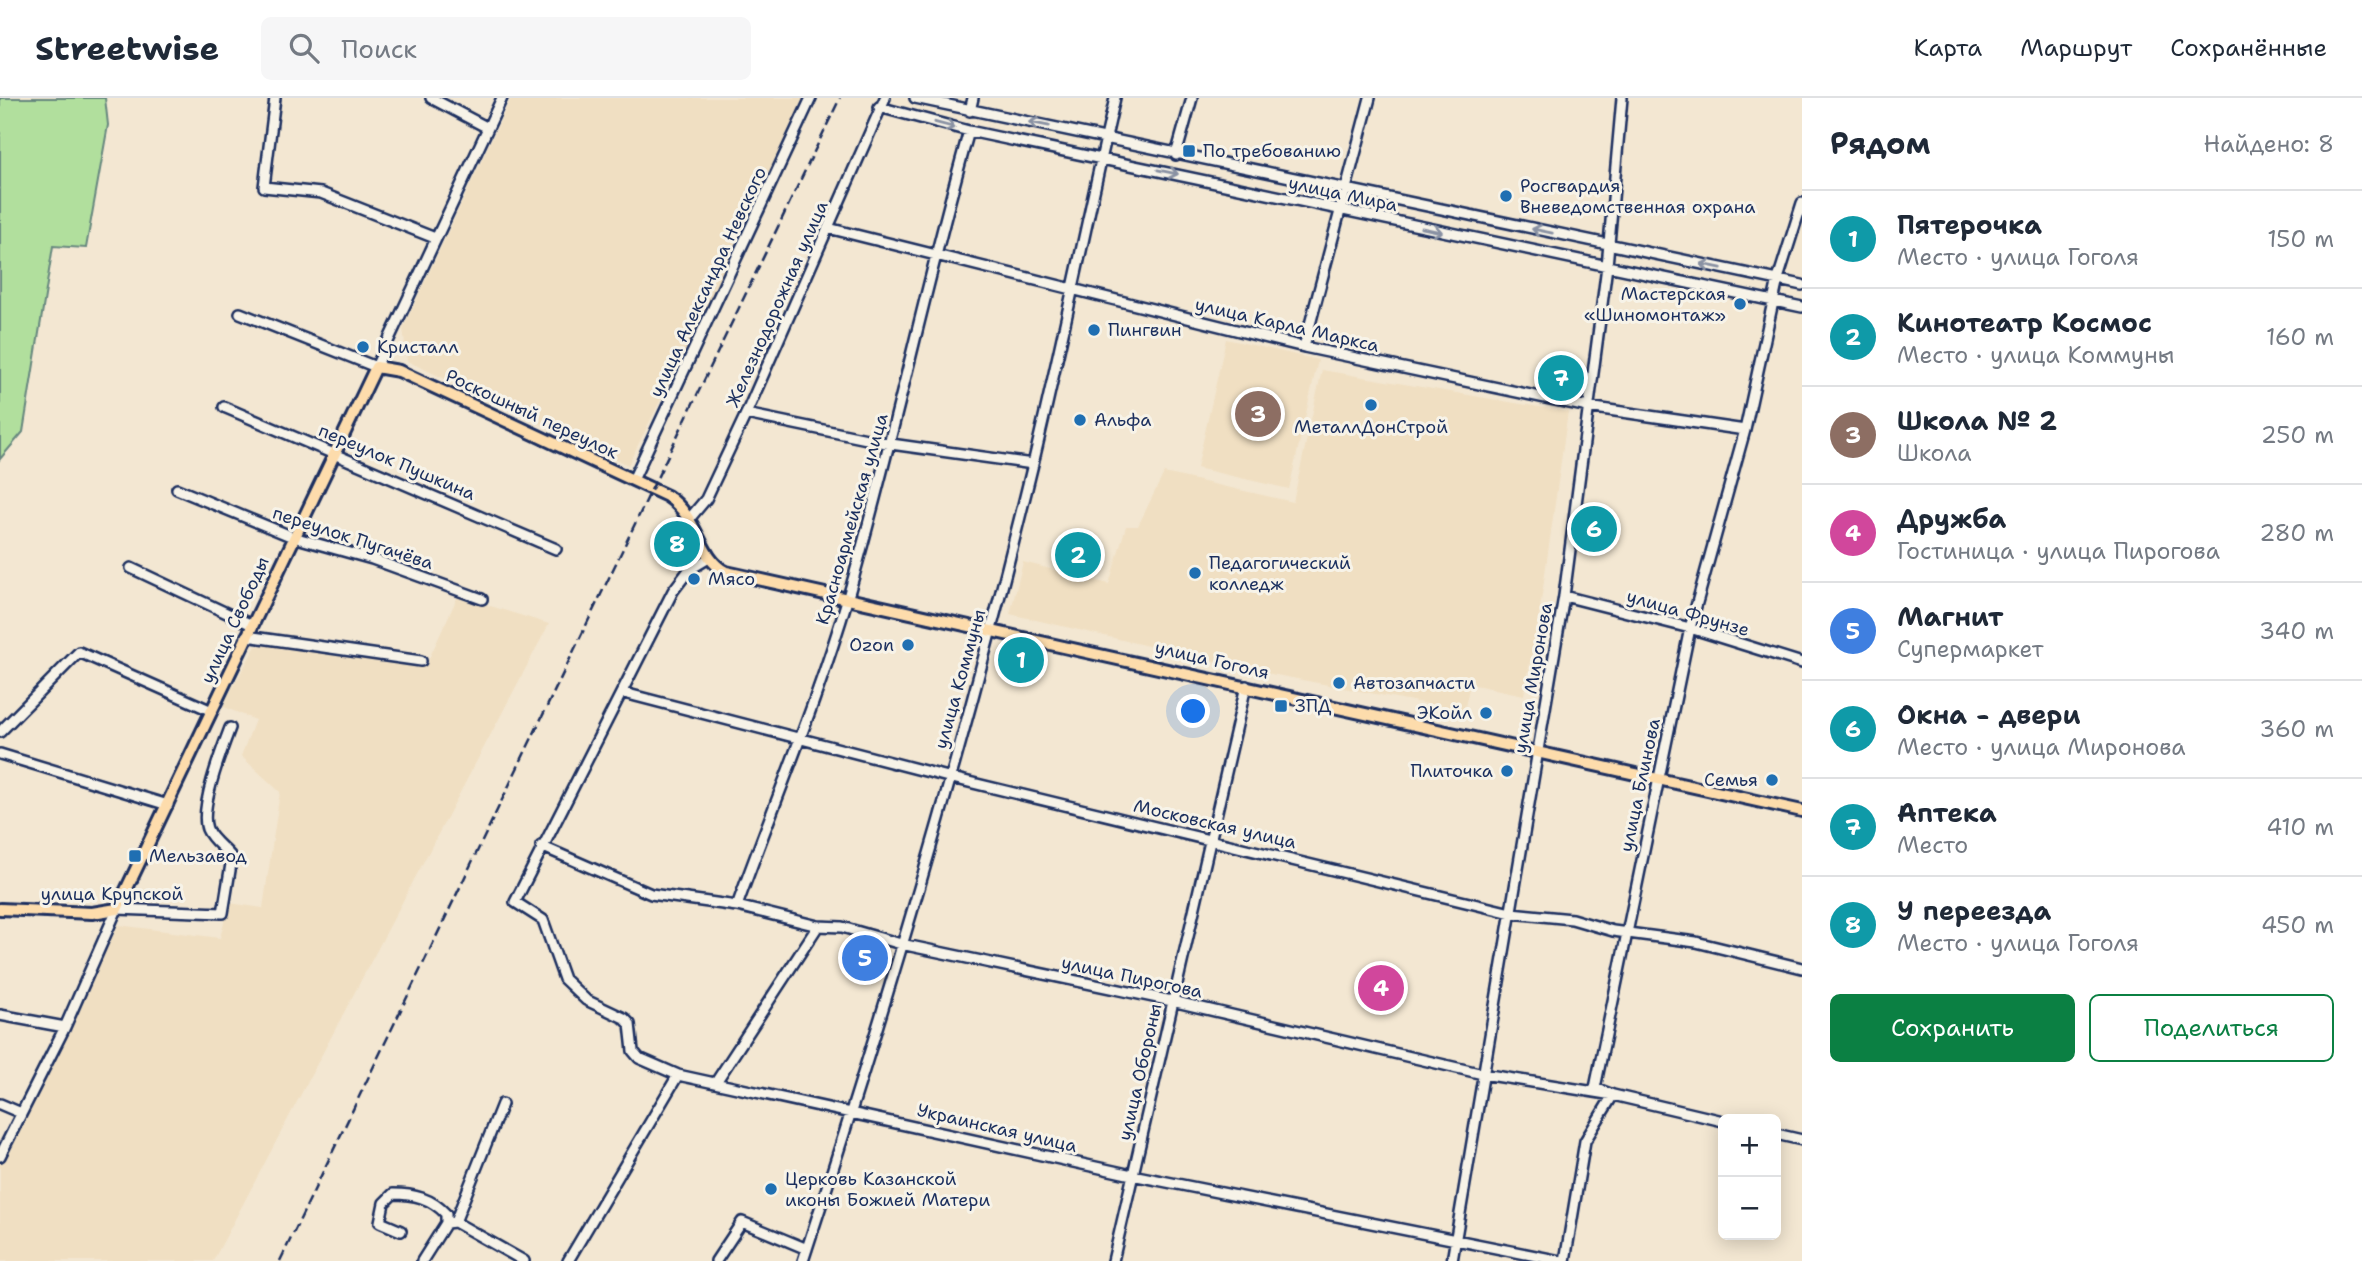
<!DOCTYPE html>
<html lang="ru">
<head>
<meta charset="utf-8">
<style>
	:root { --surface:#fff; --page:#f6f6f7; --text:#1f2937; --muted:#747a83; --line:#e0e1e3; --accent:#0b8043 }
	body { margin:0; font-family:"Shantell Sans",sans-serif; background:var(--page); color:var(--text) }
	.controls { position:absolute; right:21px; bottom:21px; display:grid; overflow:hidden; border-radius:10px; box-shadow:0 4px 18px #0003 }
	.controls button { width:63px; height:63px; display:grid; place-items:center; padding:0; border:0; border-bottom:2px solid var(--line); background:var(--surface); color:var(--text); font:35px sans-serif }
	.you { position:absolute; left:1194px; top:614px; width:24px; height:24px; margin:-18px; border:5px solid #fff; border-radius:50%; background:#1a73e8; box-shadow:0 0 0 10px #1a73e833 }
	.badge { display:grid; place-items:center; width:46px; height:46px; border-radius:50%; background:var(--accent); color:#fff; font-size:23px; font-weight:700 }
	.pin { position:absolute; translate:-50% -50%; border:4px solid #fff; box-shadow:0 2px 7px #0006 }
	.list { margin:0; padding:0; list-style:none }
	h2 { display:flex; justify-content:space-between; align-items:center; height:91px; margin:0; padding:0 28px; font-size:30px }
	h2 small { font-size:23px; font-weight:400; color:var(--muted) }
	.list li { display:grid; grid-template-columns:46px 1fr auto; gap:21px; align-items:center; box-sizing:border-box; height:98px; padding:0 28px; border-top:2px solid var(--line) }
	.list b { display:block; font-size:26px; white-space:nowrap }
	.list p { margin:0; font-size:23px; white-space:nowrap; color:var(--muted) }
	.list em { font-size:23px; font-style:normal; color:var(--muted) }
	.actions { display:flex; gap:14px; padding:21px 28px }
	.actions a { flex:1; padding:16px 0; border:2px solid var(--accent); border-radius:10px; text-align:center; font-size:24px; color:var(--accent) }
	.actions .main { background:var(--accent); color:#fff }
	.icon { flex:none; width:38px; height:38px; fill:none; stroke:currentColor; stroke-width:2; stroke-linecap:round; stroke-linejoin:round }
	.map { position:relative; flex:none; width:1802px; height:1163px; overflow:hidden }
	header { display:flex; align-items:center; gap:42px; box-sizing:border-box; height:98px; padding:0 35px; background:var(--surface); border-bottom:2px solid var(--line) }
	header strong { font-size:33px }
	nav { display:flex; gap:38px; margin-inline-start:auto; font-size:24px }
	.search { width:490px; height:63px; background:var(--page); display:flex; align-items:center; gap:18px; box-sizing:border-box; padding:0 24px; border-radius:10px; color:var(--muted); font-size:26px }
	main { display:flex }
	aside { flex:1; background:var(--surface) }
	.map>svg:first-child { display:block }
	.built { fill:#f0dfc2 }
	.green { fill:#b1df9d; stroke:#66877e; stroke-width:2 }
	.lines { fill:none; stroke-linecap:round; stroke-linejoin:round }
	.minor-casing { stroke:#1b2f5e; stroke-width:14 }
	.major-casing { stroke:#1b2f5e; stroke-width:16 }
	.minor { stroke:#f7f3e8; stroke-width:9 }
	.major { stroke:#fddcac; stroke-width:10 }
	.rail { stroke:#1b2f5e; stroke-width:2.5; stroke-dasharray:10 5; stroke-linecap:butt }
	.oneway { stroke:#8991a3 }
	.poi-dot { fill:#1f6fb2; stroke:#f7f3e8; stroke-width:2.5 }
	.labels { text-anchor:middle; stroke-width:6; stroke-linejoin:round; paint-order:stroke }
	.poi-label { font-size:18px; fill:#1b2f5e; stroke:#f7f3e8; text-anchor:start }
	.street-label { font-size:18px; fill:#1b2f5e; stroke:#f7f3e8 }
</style>
</head>
<body>
<header>
<strong>Streetwise</strong>
<div class="search"><svg class="icon" aria-label="search" viewBox="0 0 24 24"><circle cx="10" cy="10" r="6"/><path d="M15 15l6 6"/></svg>Поиск</div>
<nav><a>Карта</a><a>Маршрут</a><a>Сохранённые</a></nav>
</header>
<main>
<div class="map">
<svg width="1802" height="1163" viewBox="0 0 1802 1163">
	<rect width="100%" height="100%" fill="#f3e7d2"/>
	<filter id="ink" filterUnits="userSpaceOnUse"><feTurbulence type="fractalNoise" baseFrequency=".0143" numOctaves="2"/><feDisplacementMap in="SourceGraphic" scale="14" xChannelSelector="R" yChannelSelector="G"/><feConvolveMatrix kernelMatrix="1 2 1 2 8 2 1 2 1" color-interpolation-filters="sRGB"/></filter>
	<g filter="url(#ink)">
		<!-- built -->
		<path class="built" d="M511 0H806L746 120 743 138 628 367 407 263 403 230Z
			M1226 241 1318 262 1289 391 1197 370Z
			M1322 272 1568 314 1540 511 1524 597 1470 586 1464 613 1256 573 1010 516 1023 464 1109 486 1126 428H1138L1164 375 1293 404Z
			M458 498 549 526 213 1163H0V1066L118 827 220 840 229 805 263 810 280 694 241 658 255 622 222 608 256 548 281 545 426 567Z"/>
		<!-- green -->
		<path class="green" d="M0 0H105L108 27 86 150 53 148 23 334 0 361Z"/>
		<g class="lines">
			<defs>
				<path id="minor" d="M275 0 264 89 321 95 435 140
					M431 0 488 30
					M915 0 1802 187
					M879 9 969 33 1802 209
					M970 13 973 0
					M1176 57 1192 0
					M828 130 1304 249 1588 309 1745 332
					M240 215 376 269 502 0
					M1304 249 1370 0
					M224 309 556 451
					M746 316 891 346 1033 366
					M633 382 811 0
					M177 391 293 439 372 461 482 501
					M690 420 706 401 746 316 885 0
					M709 460 689 472 673 493 515 804 543 822 564 881 586 902 624 920 630 926 633 953 639 960 678 977 1132 1077 1561 1163
					M131 470 252 527
					M1564 498 1690 530 1802 565
					M246 538 421 563
					M624 595 948 679 1511 815 1572 821 1613 833 1696 844 1802 870
					M0 634 79 554 212 613
					M0 656 168 707
					M541 748 651 796 737 808 818 828 842 829 901 846 1172 903 1483 976 1613 997 1723 1023
					M737 808C774 705 817 605 848 499 893 345 925 188 969 33
					M0 917 65 929
					M716 984 818 828
					M0 1006 21 1015
					M1776 1036 1802 1042
					M0 1058 65 929 117 811 223 815 232 760C225 750 212 743 207 731 199 710 222 651 230 630
					M455 1124 524 1163
					M446 1125 455 1124 502 1006
					M401 1133 380 1124 384 1105 393 1096C414 1096 431 1100 446 1116V1125L422 1163
					M568 1163 678 977
					M716 1163 742 1124 807 1151
					M803 1163C889 901 968 634 1033 366 1062 245 1087 122 1115 0
					M1113 1163 1246 588
					M1452 1163 1564 498 1607 168 1622 0
					M1565 1163 1585 1043 1613 997 1595 990 1690 530 1745 332 1778 181 1802 105"/>
				<path id="major" d="M0 811 92 815 117 811 376 269 399 273 667 398C699 419 698 460 726 474L1802 713"/>
			</defs>
			<!-- minor casing -->
			<use href="#minor" class="minor-casing"/>
			<!-- major casing -->
			<use href="#major" class="major-casing"/>
			<!-- minor -->
			<use href="#minor" class="minor"/>
			<!-- major -->
			<use href="#major" class="major"/>
			<!-- rail -->
			<path class="rail" d="M280 1163 840 0"/>
		</g>
		<!-- one-way arrows -->
		<defs><path id="oneway-shaft" d="M-6 0H5M1.5-3L5.5 0L1.5 3" fill="none" stroke-width="1.6" stroke-linecap="round" stroke-linejoin="round" transform="scale(1.75)"/></defs>
		<g class="oneway">
			<use href="#oneway-shaft" transform="translate(1039 26) rotate(-169)"/>
			<use href="#oneway-shaft" transform="translate(945 27) rotate(15)"/>
			<use href="#oneway-shaft" transform="translate(1168 74) rotate(12)"/>
			<use href="#oneway-shaft" transform="translate(1432 132) rotate(12)"/>
			<use href="#oneway-shaft" transform="translate(1542 133) rotate(-168)"/>
			<use href="#oneway-shaft" transform="translate(1711 168) rotate(-168)"/>
		</g>
	</g>
	<!-- markers -->
	<g class="poi-dot">
		<rect x="1182" y="46" width="14" height="14" rx="3.5"/>
		<circle cx="1506" cy="98" r="7"/>
		<circle cx="1740" cy="206" r="7"/>
		<circle cx="1094" cy="232" r="7"/>
		<circle cx="363" cy="249" r="7"/>
		<circle cx="1371" cy="307" r="7"/>
		<circle cx="1080" cy="322" r="7"/>
		<circle cx="1195" cy="475" r="7"/>
		<circle cx="694" cy="481" r="7"/>
		<circle cx="908" cy="547" r="7"/>
		<circle cx="1339" cy="585" r="7"/>
		<rect x="1274" y="601" width="14" height="14" rx="3.5"/>
		<circle cx="1486" cy="615" r="7"/>
		<circle cx="1507" cy="673" r="7"/>
		<circle cx="1772" cy="682" r="7"/>
		<rect x="128" y="751" width="14" height="14" rx="3.5"/>
		<circle cx="771" cy="1091" r="7"/>
	</g>
	<g class="labels">
		<!-- poi labels -->
		<g class="poi-label">
			<text x="1203" y="59">По требованию</text>
			<text x="1520" y="94">Росгвардия<tspan x="1520" dy="21">Вневедомственная охрана</tspan></text>
			<text x="1726" y="202" text-anchor="end">Мастерская<tspan x="1726" dy="21">«Шиномонтаж»</tspan></text>
			<text x="1108" y="238">Пингвин</text>
			<text x="377" y="255">Кристалл</text>
			<text x="1094" y="328">Альфа</text>
			<text x="1371" y="335" text-anchor="middle">МеталлДонСтрой</text>
			<text x="1209" y="471">Педагогический<tspan x="1209" dy="21">колледж</tspan></text>
			<text x="708" y="487">Мясо</text>
			<text x="894" y="553" text-anchor="end">Ozon</text>
			<text x="1353" y="591">Автозапчасти</text>
			<text x="1295" y="614">ЗПД</text>
			<text x="1472" y="621" text-anchor="end">ЭКойл</text>
			<text x="1493" y="679" text-anchor="end">Плиточка</text>
			<text x="1758" y="688" text-anchor="end">Семья</text>
			<text x="149" y="764">Мельзавод</text>
			<text x="785" y="1087">Церковь Казанской<tspan x="785" dy="21">иконы Божией Матери</tspan></text>
		</g>
		<!-- street labels -->
		<g class="street-label">
			<text transform="translate(1343 96) rotate(12)" y="6">улица Мира</text>
			<text transform="translate(708 184) rotate(-65)" y="6">улица Александра Невского</text>
			<text transform="translate(777 206) rotate(-66)" y="6">Железнодорожная улица</text>
			<text transform="translate(1287 227) rotate(13)" y="6">улица Карла Маркса</text>
			<text transform="translate(532 316) rotate(25)" y="6">Роскошный переулок</text>
			<text transform="translate(397 364) rotate(23)" y="6">переулок Пушкина</text>
			<text transform="translate(852 421) rotate(-74)" y="6">Красноармейская улица</text>
			<text transform="translate(353 440) rotate(18)" y="6">переулок Пугачёва</text>
			<text transform="translate(1688 515) rotate(16)" y="6">улица Фрунзе</text>
			<text transform="translate(235 522) rotate(-65)" y="6">улица Свободы</text>
			<text transform="translate(1212 562) rotate(13)" y="6">улица Гоголя</text>
			<text transform="translate(1533 580) rotate(-80)" y="6">улица Миронова</text>
			<text transform="translate(960 581) rotate(-74)" y="6">улица Коммуны</text>
			<text transform="translate(1640 687) rotate(-78)" y="6">улица Блинова</text>
			<text transform="translate(1215 726) rotate(13)" y="6">Московская улица</text>
			<text x="112" y="802">улица Крупской</text>
			<text transform="translate(1132 879) rotate(12)" y="6">улица Пирогова</text>
			<text transform="translate(1140 974) rotate(-77)" y="6">улица Обороны</text>
			<text transform="translate(997 1030) rotate(13)" y="6">Украинская улица</text>
		</g>
	</g>
</svg>
<div class="controls">
<button>+</button>
<button>−</button>
</div>
<div class="you"></div>
<div class="pin badge" style="left:1021px;top:562px;background:#0f9aa8">1</div>
<div class="pin badge" style="left:1078px;top:457px;background:#0f9aa8">2</div>
<div class="pin badge" style="left:1258px;top:316px;background:#8d6e63">3</div>
<div class="pin badge" style="left:1381px;top:890px;background:#d1479c">4</div>
<div class="pin badge" style="left:865px;top:860px;background:#3f7fe0">5</div>
<div class="pin badge" style="left:1594px;top:431px;background:#0f9aa8">6</div>
<div class="pin badge" style="left:1561px;top:280px;background:#0f9aa8">7</div>
<div class="pin badge" style="left:677px;top:446px;background:#0f9aa8">8</div>
</div>
<aside>
<h2>Рядом<small>Найдено: 8</small></h2>
<ul class="list">
<li><span class="badge" style="background:#0f9aa8">1</span><div><b>Пятерочка</b><p>Место · улица Гоголя</p></div><em>150 m</em></li>
<li><span class="badge" style="background:#0f9aa8">2</span><div><b>Кинотеатр Космос</b><p>Место · улица Коммуны</p></div><em>160 m</em></li>
<li><span class="badge" style="background:#8d6e63">3</span><div><b>Школа № 2</b><p>Школа</p></div><em>250 m</em></li>
<li><span class="badge" style="background:#d1479c">4</span><div><b>Дружба</b><p>Гостиница · улица Пирогова</p></div><em>280 m</em></li>
<li><span class="badge" style="background:#3f7fe0">5</span><div><b>Магнит</b><p>Супермаркет</p></div><em>340 m</em></li>
<li><span class="badge" style="background:#0f9aa8">6</span><div><b>Окна - двери</b><p>Место · улица Миронова</p></div><em>360 m</em></li>
<li><span class="badge" style="background:#0f9aa8">7</span><div><b>Аптека</b><p>Место</p></div><em>410 m</em></li>
<li><span class="badge" style="background:#0f9aa8">8</span><div><b>У переезда</b><p>Место · улица Гоголя</p></div><em>450 m</em></li>
</ul>
<div class="actions"><a class="main">Сохранить</a><a>Поделиться</a></div>
</aside>
</main>
</body>
</html>
